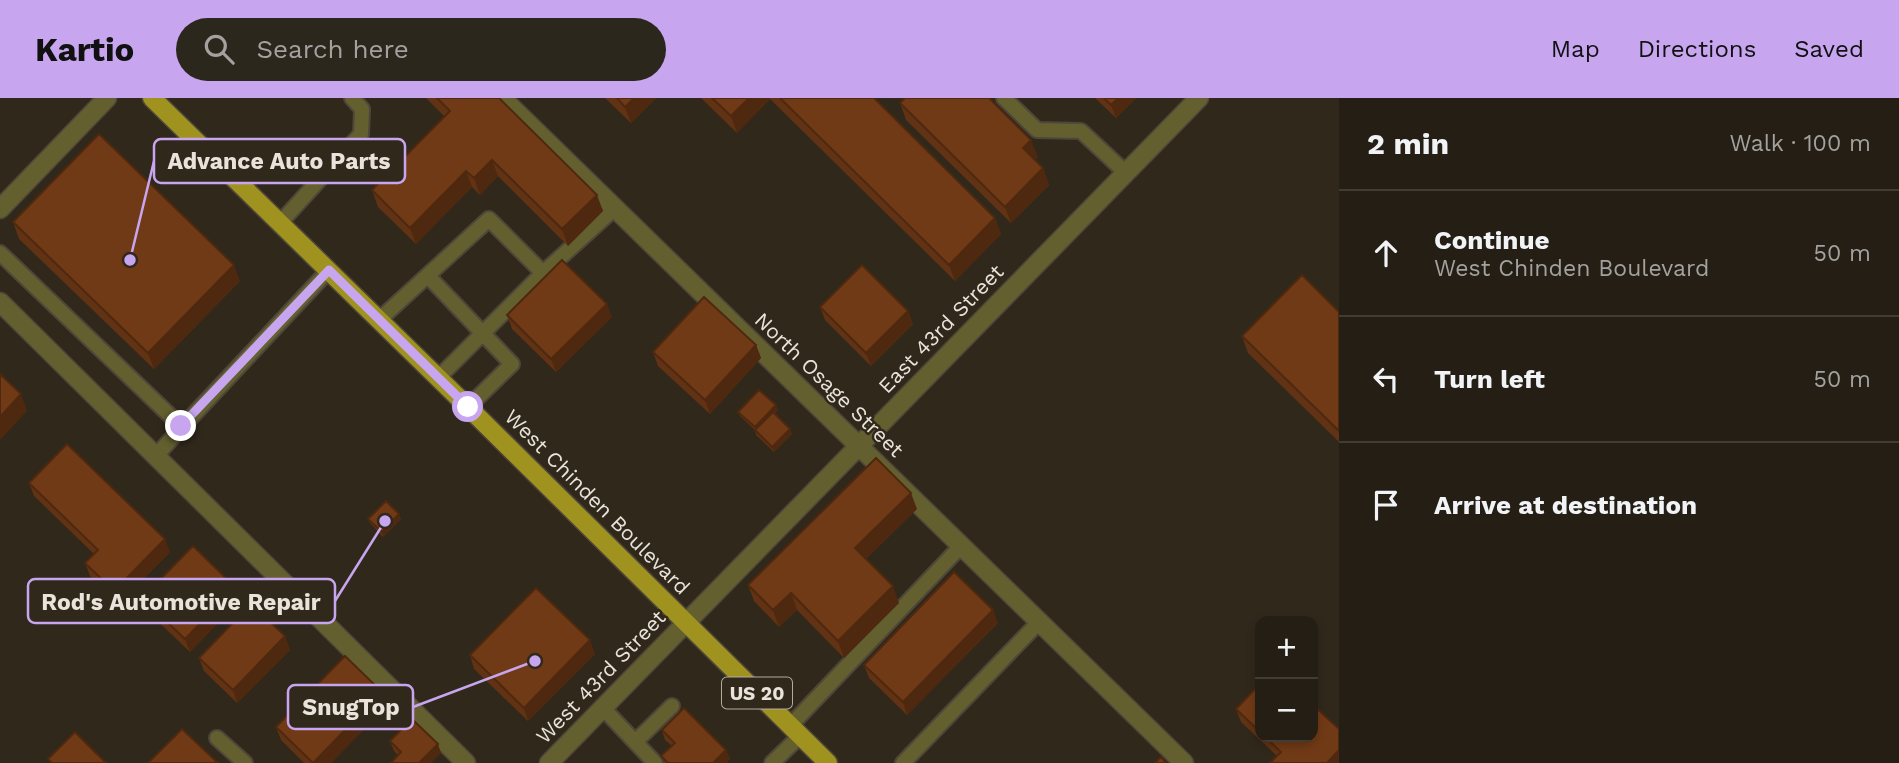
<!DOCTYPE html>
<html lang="en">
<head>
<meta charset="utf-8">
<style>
	:root { --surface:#241e14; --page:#2c271d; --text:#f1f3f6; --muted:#a3a2a0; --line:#413c34; --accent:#c7a6ef }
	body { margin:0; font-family:"Work Sans",sans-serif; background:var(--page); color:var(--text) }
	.controls { position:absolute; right:21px; bottom:21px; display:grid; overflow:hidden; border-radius:14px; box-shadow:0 4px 10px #0003 }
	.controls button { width:63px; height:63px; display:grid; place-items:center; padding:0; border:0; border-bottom:2px solid var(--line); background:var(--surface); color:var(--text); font:35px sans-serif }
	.stop { position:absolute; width:21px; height:21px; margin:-16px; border:5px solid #c7a6ef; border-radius:50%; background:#fff }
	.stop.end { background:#c7a6ef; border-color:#fff; box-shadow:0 2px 7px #0008 }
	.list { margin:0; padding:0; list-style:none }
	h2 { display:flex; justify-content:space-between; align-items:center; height:91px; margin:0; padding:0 28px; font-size:30px }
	h2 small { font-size:23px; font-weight:400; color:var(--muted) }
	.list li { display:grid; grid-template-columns:46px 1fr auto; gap:21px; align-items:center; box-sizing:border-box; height:126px; padding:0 28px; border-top:2px solid var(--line) }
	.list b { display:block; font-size:26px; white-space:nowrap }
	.list p { margin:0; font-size:23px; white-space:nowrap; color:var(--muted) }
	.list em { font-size:23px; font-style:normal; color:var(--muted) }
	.icon { flex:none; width:38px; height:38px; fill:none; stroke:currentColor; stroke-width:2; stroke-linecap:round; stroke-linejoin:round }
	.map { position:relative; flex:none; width:1339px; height:665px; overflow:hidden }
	header { display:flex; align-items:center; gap:42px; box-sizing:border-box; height:98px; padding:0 35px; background:var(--accent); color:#111 }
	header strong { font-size:33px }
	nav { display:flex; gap:38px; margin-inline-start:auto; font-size:24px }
	.search { width:490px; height:63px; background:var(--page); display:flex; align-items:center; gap:18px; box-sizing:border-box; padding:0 24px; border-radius:38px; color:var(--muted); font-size:26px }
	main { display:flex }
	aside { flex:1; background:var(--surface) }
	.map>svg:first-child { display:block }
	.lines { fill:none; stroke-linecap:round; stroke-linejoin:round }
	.service-casing { stroke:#4e463a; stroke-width:18 }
	.minor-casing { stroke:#4e463a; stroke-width:21 }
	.primary-casing { stroke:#4e463a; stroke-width:21 }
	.service { stroke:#645f2f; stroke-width:14 }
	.minor { stroke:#645f2f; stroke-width:18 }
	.primary { stroke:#9f921e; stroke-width:18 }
	.wall { fill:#613213 }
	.shaded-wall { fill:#4f290f }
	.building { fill:#713a16; stroke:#4f290f; stroke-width:2 }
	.route { stroke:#c7a6ef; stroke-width:9 }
	.labels { text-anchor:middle; stroke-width:5; stroke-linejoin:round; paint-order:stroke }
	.shield { fill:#30281b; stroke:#b2aba2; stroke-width:2 }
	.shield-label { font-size:19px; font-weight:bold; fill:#e9e3dc }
	.street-label { font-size:21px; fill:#e9e3dc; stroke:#30281b }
	.leader { fill:none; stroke:#c7a6ef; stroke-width:2.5 }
	.callout-dot { fill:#c7a6ef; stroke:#30281b; stroke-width:2.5 }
	.callout { fill:#30281b; stroke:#c7a6ef; stroke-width:2.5 }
	.callout-label { font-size:23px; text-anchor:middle; font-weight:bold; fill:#e9e3dc }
</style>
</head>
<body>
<header>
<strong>Kartio</strong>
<div class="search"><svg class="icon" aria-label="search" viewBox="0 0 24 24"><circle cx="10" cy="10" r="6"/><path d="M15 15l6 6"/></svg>Search here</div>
<nav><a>Map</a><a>Directions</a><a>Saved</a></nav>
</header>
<main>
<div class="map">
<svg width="1339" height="665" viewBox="0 0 1339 665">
	<rect width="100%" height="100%" fill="#30281b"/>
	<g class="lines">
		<defs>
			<path id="service" d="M1004 0 1037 32 1081 33 1126 75
				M280 125 361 36 362 11 352 0
				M0 155 182 329 329 172
				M543 175 615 110
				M428 178 512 266 468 309
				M379 222 489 121 543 175 438 280
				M156 358 182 329
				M602 609 655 665
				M790 628 961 448
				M217 640 245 665
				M635 644 672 608
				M772 665 800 638
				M903 665 1039 524"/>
			<path id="minor" d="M502 0 1184 665
				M0 111 107 0
				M0 204 466 665
				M549 665 1199 0"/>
			<path id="primary" d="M152 0 468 309 828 665"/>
		</defs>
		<!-- service casing -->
		<use href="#service" class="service-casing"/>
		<!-- minor casing -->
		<use href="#minor" class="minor-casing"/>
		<!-- primary casing -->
		<use href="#primary" class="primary-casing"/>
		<!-- service -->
		<use href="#service" class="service"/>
		<!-- minor -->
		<use href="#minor" class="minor"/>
		<!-- primary -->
		<use href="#primary" class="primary"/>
	</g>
	<!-- wall -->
	<path class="wall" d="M426 0H499L603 113 568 148 498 78 480 97 472 89 416 146 378 109 372 92 445 19Z
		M605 0H656L631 25Z
		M701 0H874L995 120 1001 136 955 183 770 1 737 35Z
		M1095 0H1136L1116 20Z
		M900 5 1038 59 1034 62 1043 70 1049 87 1011 125 906 22Z
		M13 124 240 183 154 271 19 141Z
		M820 209 908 213 913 226 871 268 825 222Z
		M1339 214V344L1248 255 1242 238Z
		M507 217 612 219 556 274 512 231Z
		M756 247 761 260 710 316 658 268 653 254Z
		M778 312 775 315 790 331 792 336 774 354 756 337 755 332 740 318 738 314Z
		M29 385 170 454 119 506 90 478 85 465 94 456 34 398Z
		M917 411 866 461 899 505 844 560 797 512 779 529 754 503 748 487Z
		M368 421H401L383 439 370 425Z
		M142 500 240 502 190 554 147 513Z
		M998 525 907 617 869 580 864 567Z
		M285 538 290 552 237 605 204 573 199 560Z
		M595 556 528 623 474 571 470 557Z
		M1260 586V639H1313L1277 658 1241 624 1236 611Z
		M382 594 387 608 331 665H304L281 642 276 629Z
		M662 632 726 652 730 661 726 665H664L661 658 672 648 665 642Z
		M390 643 441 655 398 657 394 653Z"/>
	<!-- shaded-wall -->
	<path class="shaded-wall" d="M634 0H656L631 25 625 9Z
		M749 0H770V1L737 35 731 18Z
		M1118 0H1136L1116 20 1111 7Z
		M1031 42 1038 59 1029 67 1023 50Z
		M492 62 498 78 480 97 474 80Z
		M1043 70 1049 87 1011 125 1005 109Z
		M466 73 472 89 416 146 410 130Z
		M597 97 603 113 568 148 562 131Z
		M995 120 1001 136 955 183 949 167Z
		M234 167 240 183 154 271 148 255Z
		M607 206 612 219 556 274 551 261Z
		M908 213 913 226 871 268 866 255Z
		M756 247 761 260 710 316 705 302Z
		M21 296 27 313 0 342V319Z
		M776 307 778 312 757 334 755 329Z
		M790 331 792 336 774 354 772 349Z
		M911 395 917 411 861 466 855 450Z
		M399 416 401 421 383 439 382 434Z
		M165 441 170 454 119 506 114 493Z
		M893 488 899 505 844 560 838 543Z
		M235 489 240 502 190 554 185 541Z
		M791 495 797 512 779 529 773 512Z
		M993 512 998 525 907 617 903 604Z
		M285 538 290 552 237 605 233 592Z
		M590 542 595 556 528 623 524 610Z
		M382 594 387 608 331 665H313Z
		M438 646 441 655 431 665H420Z
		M726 652 730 661 726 665H713Z
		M1339 652V665H1327Z"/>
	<!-- building -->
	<path class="building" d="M437 0H499L597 97 562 131 492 62 474 80 466 73 410 130 372 92 450 13Z
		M617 0H634L625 9Z
		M712 0H749L731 18Z
		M780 0H874L995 120 949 167Z
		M905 0H989L1031 42 1023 50 1043 70 1005 109 900 5Z
		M1104 0H1118L1111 7Z
		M99 36 234 167 148 255 13 124Z
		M562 162 607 206 551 261 507 217Z
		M862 167 908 213 866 255 820 209Z
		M1302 177 1339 214V333L1242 238Z
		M704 199 756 247 705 302 653 254Z
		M0 276 21 296 0 319Z
		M759 292 776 307 755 329 738 314Z
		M773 314 790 331 772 349 755 332Z
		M67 346 165 441 114 493 85 465 98 452 29 385Z
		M876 360 911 395 855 450 893 488 838 543 791 495 773 512 748 487Z
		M386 403 399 416 382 434 368 421Z
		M193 448 235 489 185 541 142 500Z
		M954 474 993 512 903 604 864 567Z
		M536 490 590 542 524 610 470 557Z
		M251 506 285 538 233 592 199 560Z
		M345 558 382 594 313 665 276 629Z
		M1260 586V634L1236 611Z
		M1313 607 1339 631V652L1327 665H1270L1281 654 1265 639H1313Z
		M684 610 726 652 713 665H668L661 658 675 645 662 632Z
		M412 621 438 646 420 664V665H391L401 654 390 643Z
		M182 631 218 665H148Z
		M75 634 106 665H52L48 661Z
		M1161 659 1166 665H1155Z"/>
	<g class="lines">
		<!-- route -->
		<path class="route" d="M181 328 329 172 468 309"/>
	</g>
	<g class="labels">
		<!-- shield labels -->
		<rect class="shield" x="722" y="579.5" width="70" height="31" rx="5"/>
		<g class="shield-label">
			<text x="757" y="602">US 20</text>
		</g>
		<!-- street labels -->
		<g class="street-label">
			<text transform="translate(941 231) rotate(-46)" y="7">East 43rd Street</text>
			<text transform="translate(829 287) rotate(44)" y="7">North Osage Street</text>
			<text transform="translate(597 404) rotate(45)" y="7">West Chinden Boulevard</text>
			<text transform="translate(601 579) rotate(-46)" y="7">West 43rd Street</text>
		</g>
	</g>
	<!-- callouts -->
	<path class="leader" d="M130 162L154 63M385 423L335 503M535 563L413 609"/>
	<g class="callout-dot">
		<circle cx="130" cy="162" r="7"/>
		<circle cx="385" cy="423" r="7"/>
		<circle cx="535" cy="563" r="7"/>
	</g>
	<g class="callout">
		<rect x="154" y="41" width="251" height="44" rx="7"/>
		<rect x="28" y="481" width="307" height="44" rx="7"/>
		<rect x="288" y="587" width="125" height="44" rx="7"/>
	</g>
	<g class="callout-label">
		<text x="279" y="71">Advance Auto Parts</text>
		<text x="181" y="512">Rod's Automotive Repair</text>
		<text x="351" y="617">SnugTop</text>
	</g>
</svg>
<div class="controls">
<button>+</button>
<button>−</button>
</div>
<div class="stop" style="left:468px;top:309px"></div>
<div class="stop end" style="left:181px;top:328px"></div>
</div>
<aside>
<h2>2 min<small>Walk · 100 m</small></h2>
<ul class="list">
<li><svg class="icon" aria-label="ahead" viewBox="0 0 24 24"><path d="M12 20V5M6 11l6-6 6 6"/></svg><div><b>Continue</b><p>West Chinden Boulevard</p></div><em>50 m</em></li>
<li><svg class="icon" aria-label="left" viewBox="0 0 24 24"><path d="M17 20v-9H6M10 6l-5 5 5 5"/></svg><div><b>Turn left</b></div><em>50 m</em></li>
<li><svg class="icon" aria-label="arrive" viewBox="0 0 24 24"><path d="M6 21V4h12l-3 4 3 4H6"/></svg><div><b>Arrive at destination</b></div></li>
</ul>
</aside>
</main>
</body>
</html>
